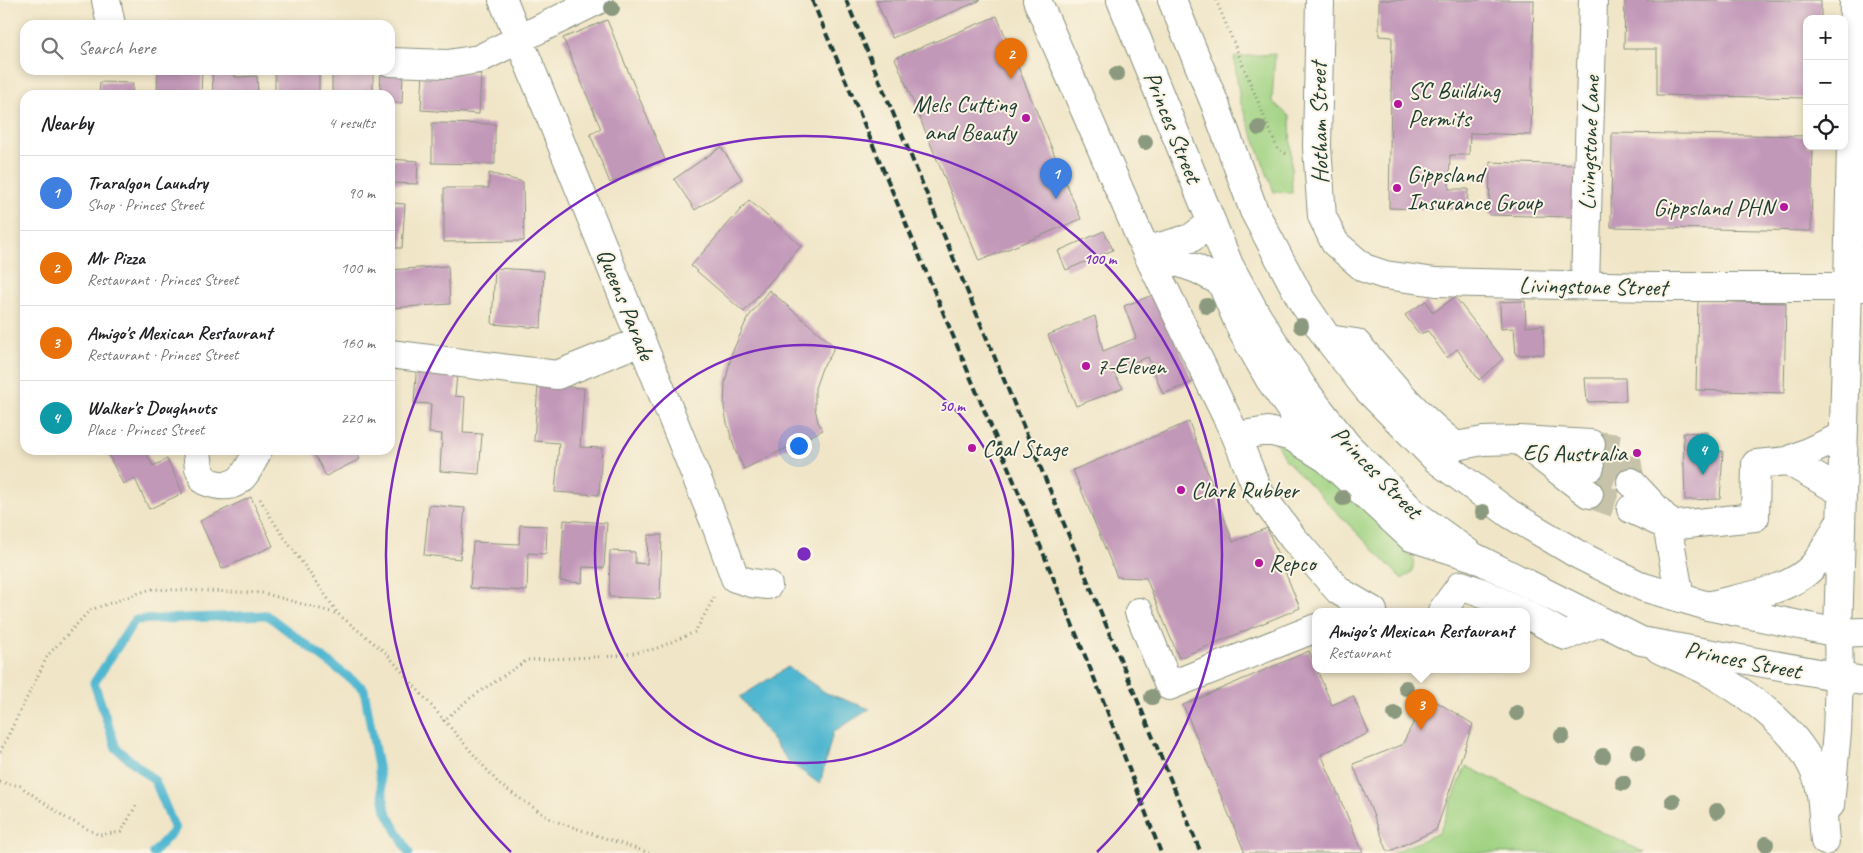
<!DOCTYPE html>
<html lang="en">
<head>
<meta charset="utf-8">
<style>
	:root { --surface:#fff; --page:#f6f6f6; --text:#202124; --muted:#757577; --line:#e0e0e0; --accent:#0f766e }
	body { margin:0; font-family:Caveat,sans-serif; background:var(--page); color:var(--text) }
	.controls { position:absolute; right:15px; top:15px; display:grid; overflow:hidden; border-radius:10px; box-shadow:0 2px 8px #0003 }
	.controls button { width:45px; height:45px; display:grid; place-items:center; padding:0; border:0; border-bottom:1px solid var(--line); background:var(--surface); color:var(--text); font:25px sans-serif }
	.you { position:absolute; left:798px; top:445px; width:18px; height:18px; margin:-12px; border:4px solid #fff; border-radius:50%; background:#1a73e8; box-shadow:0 0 0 8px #1a73e833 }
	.badge { display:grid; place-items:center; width:32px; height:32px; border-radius:50%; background:var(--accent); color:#fff; font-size:16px; font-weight:700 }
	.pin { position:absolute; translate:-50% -41px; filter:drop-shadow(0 1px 2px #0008) }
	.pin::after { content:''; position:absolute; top:26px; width:18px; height:15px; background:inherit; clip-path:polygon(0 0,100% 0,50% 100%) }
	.popup { position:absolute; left:1312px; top:608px; width:218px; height:65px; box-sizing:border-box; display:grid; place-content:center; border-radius:10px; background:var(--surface); filter:drop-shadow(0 1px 4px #0005); font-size:16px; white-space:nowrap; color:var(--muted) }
	.popup b { font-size:19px; color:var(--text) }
	.popup::after { content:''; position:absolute; left:50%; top:100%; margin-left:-10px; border:10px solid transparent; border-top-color:var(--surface) }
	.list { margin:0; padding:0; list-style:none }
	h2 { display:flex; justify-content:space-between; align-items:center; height:65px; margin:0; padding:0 20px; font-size:21px }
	h2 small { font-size:16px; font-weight:400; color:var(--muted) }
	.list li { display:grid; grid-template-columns:32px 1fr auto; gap:15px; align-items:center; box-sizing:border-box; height:75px; padding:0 20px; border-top:1px solid var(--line) }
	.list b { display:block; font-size:19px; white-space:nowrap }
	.list p { margin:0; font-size:16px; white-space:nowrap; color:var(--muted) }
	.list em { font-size:16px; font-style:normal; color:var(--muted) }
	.icon { flex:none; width:28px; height:28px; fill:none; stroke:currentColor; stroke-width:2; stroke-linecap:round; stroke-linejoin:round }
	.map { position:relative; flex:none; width:1863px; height:853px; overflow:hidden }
	.search { position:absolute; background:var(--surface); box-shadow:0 2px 8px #0003; left:20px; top:20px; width:375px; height:55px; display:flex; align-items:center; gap:12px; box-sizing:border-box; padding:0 18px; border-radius:15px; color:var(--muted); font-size:19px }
	.panel { position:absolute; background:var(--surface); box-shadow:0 2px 8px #0003; left:20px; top:90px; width:375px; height:365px; border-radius:15px }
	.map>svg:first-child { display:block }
	.green { fill:#9fd281; stroke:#5f885a }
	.water { fill:#51b7d0; stroke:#387a82 }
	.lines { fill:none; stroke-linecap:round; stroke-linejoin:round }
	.stream { stroke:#51b7d0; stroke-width:9 }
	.building { fill:#c298b9 }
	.minor-tunnel { stroke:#c6c3aa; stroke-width:28; stroke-dasharray:28 14; stroke-linecap:butt }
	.minor-casing { stroke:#88917e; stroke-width:30 }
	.highway-casing { stroke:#88917e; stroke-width:30 }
	.path { stroke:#88917e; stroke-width:3; stroke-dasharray:1 4; stroke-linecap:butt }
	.minor { stroke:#fff; stroke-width:28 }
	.highway { stroke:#fff; stroke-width:28 }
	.rail { stroke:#1f3d34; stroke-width:4; stroke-dasharray:8 4; stroke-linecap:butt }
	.tree { fill:#8b997e }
	.ring { fill:none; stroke:#7b2cbf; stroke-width:2.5 }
	.poi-dot { fill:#b5179e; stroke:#fcf5e5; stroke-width:2 }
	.labels { text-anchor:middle; stroke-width:4; stroke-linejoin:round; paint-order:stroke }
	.poi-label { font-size:24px; fill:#1f3d34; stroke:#fcf5e5; text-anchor:start }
	.street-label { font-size:24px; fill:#1f3d34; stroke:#fcf5e5 }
	.centre { fill:#7b2cbf; stroke:#fcf5e5; stroke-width:2.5 }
	.ring-label { font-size:15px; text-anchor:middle; font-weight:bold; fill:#7b2cbf; stroke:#fcf5e5; stroke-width:4; stroke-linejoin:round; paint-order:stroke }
</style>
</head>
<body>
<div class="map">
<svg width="1863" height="853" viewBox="0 0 1863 853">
	<rect width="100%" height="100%" fill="#fcf5e5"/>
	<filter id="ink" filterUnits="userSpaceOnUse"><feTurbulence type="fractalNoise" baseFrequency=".02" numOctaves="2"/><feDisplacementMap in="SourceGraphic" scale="10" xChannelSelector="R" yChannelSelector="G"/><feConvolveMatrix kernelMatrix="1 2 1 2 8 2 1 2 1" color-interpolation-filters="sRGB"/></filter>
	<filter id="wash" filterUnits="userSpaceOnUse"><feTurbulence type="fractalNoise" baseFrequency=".0096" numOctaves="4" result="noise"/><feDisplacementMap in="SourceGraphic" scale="20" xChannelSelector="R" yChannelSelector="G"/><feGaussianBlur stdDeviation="1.12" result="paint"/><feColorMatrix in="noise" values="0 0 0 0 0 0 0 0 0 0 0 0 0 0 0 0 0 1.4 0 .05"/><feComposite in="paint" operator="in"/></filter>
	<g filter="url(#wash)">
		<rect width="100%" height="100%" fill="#f0e5c7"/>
		<!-- green -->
		<path class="green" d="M1275 54 1272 101 1290 117 1292 193 1274 192 1240 101 1234 57Z
			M1272 435 1311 452 1414 560 1412 572 1402 579 1284 458Z
			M1466 766 1645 853H1391L1439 833Z"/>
		<!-- water -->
		<path class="water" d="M788 667 826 693 870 709 833 732 820 784 789 762 740 697Z"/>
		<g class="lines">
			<!-- stream -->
			<path class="stream" d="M153 853 175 829 155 781 116 748 94 683 135 620 267 615 364 689 386 811 409 853"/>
		</g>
		<g id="blocks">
			<!-- building -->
			<path class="building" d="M876 0H981L892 38Z
				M1379 0H1534L1531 135 1470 133 1469 155H1450L1449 189H1468L1467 210 1389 208 1392 37 1379 36Z
				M1625 0H1821V19H1807V98L1657 95V49H1624Z
				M997 16 1081 219 979 261 895 58Z
				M607 20 665 160 610 183 590 134 601 129 563 38Z
				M158 70H202L201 95H157Z
				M212 70H235V77L257 76 258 95H213Z
				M275 70H319V95H275Z
				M332 70H373V95H332Z
				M381 70 403 71 402 103H390V95H380Z
				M423 71 481 74 479 114 421 110Z
				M100 82 133 83 132 95H99Z
				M432 123 495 124V164L432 163Z
				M1612 133 1807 136V146H1813L1811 231 1611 227Z
				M721 147 742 179 695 210 674 179Z
				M390 159 418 161 417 184 390 183Z
				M1490 162 1576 165 1574 217 1489 215Z
				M489 173 523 182 524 241 444 242V188H489Z
				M749 200 801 246 744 312 691 266Z
				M390 203 405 204 402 248H390Z
				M1104 231 1113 250 1066 270 1058 251Z
				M448 266 450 304 390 308V270Z
				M495 268 544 271 541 328 492 324Z
				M769 290 834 346 831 355 822 368 815 388V408L818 422 823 430 744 469 735 450 727 423 724 407 725 383 732 353 747 319Z
				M1158 293 1193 382 1163 394 1148 357 1112 371 1123 388 1076 406 1048 335 1095 316 1103 351 1136 338 1124 306Z
				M1455 297 1503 359 1479 380 1457 349 1447 358 1428 331 1419 334 1405 315 1426 301 1433 313Z
				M1525 301 1526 327 1543 325 1544 354 1516 355 1514 328 1501 329 1500 302Z
				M1698 301 1786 303 1784 393 1696 390Z
				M417 361 458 364 455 396 465 397 463 433 482 434 479 474 440 471 442 434 429 433 431 404 414 403Z
				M1585 378H1625L1626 401 1587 402Z
				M538 385 584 388 580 447 602 448 599 495 555 492 559 443 534 441Z
				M1189 422 1233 542 1267 528 1300 608 1179 658 1146 578 1117 577 1073 470Z
				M1707 432 1708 452 1723 451 1720 499 1685 500 1683 433Z
				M106 450H145L153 466 167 459 183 493 149 509 135 479 123 484Z
				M312 450H355L360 459 326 476Z
				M251 497 273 546 222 569 200 521Z
				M429 505 465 508 460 559 424 555Z
				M564 520 607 523 604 568 583 567 582 583 560 581Z
				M520 525 547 526 546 554 528 553 527 591 470 588 473 542 519 544Z
				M648 535H662L660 599 609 597 610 551 635 552V563L647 564Z
				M1309 651 1332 705 1353 696 1369 733 1321 754 1363 853H1245L1183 705Z
				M1427 696 1473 724 1436 830 1388 852 1353 764 1402 745Z"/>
		</g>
	</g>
	<g filter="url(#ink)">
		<use href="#blocks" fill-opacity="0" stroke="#88917e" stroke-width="1"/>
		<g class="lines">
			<!-- minor-tunnel -->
			<path class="minor-tunnel" d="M1591 444 1625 449 1631 482
				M1590 467 1631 482
				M1589 494 1631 509"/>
			<defs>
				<path id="minor" d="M106 0 111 25
					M503 0 717 528 735 578 751 583 768 585
					M1037 0 1146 251 1191 238 1212 223
					M1320 0 1317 147 1322 216 1335 243 1364 268 1385 275 1436 282 1651 287H1863
					M390 62 448 64 479 59 598 0
					M1146 251 1236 436 1258 491 1293 538 1339 591 1373 611
					M1146 251 1197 269 1221 282 1242 331 1270 380 1300 423 1346 444
					M1585 285 1593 0
					M1328 339 1356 343C1387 378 1418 418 1456 446L1483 441 1519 440 1591 444
					M390 354 557 375 641 341
					M1236 436 1268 431 1292 437 1327 459 1411 537 1470 556
					M1519 440 1589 494
					M197 450 199 468 205 481C237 494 245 477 258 450
					M1548 451 1590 467
					M1788 461 1842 492
					M1631 482 1666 519 1680 598
					M1631 509 1668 526 1755 517 1756 464 1788 461 1843 436
					M1708 606C1740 597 1791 592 1814 565 1824 552 1832 536 1840 522
					M1442 611 1461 585 1483 593 1520 611
					M1139 612 1169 686 1316 628
					M1526 614 1566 636 1600 622
					M1838 633 1848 287 1854 0
					M1659 649C1676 657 1695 664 1711 673 1754 698 1801 732 1818 780 1823 794 1823 825 1825 841
					M1830 805 1837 732 1839 678"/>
				<path id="highway" d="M1121 0 1229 265 1257 316 1303 388 1346 444 1415 514 1474 557 1641 641 1863 681
					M1172 0 1215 104 1254 211 1302 301 1328 339 1368 390 1437 460 1510 514 1577 554 1643 587 1708 606 1838 633 1863 632
					M1838 633 1839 678"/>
			</defs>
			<!-- minor casing -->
			<use href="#minor" class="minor-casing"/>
			<!-- highway casing -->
			<use href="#highway" class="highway-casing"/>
			<!-- path -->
			<path class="path" d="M1216 0 1278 150 1289 155
				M260 499C283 540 313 575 338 614
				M443 721 469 699 527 660 617 656 655 649 695 632 715 596
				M0 752 48 655 90 610 151 589 263 593 338 614 386 653 500 785 552 820 649 853
				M0 782 20 786 66 818 99 835 121 832 137 804"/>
			<!-- minor -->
			<use href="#minor" class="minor"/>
			<!-- highway -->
			<use href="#highway" class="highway"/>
			<!-- rail -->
			<path class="rail" d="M812 0 1011 474 1101 695 1161 853
				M846 0 1201 853"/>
		</g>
		<!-- trees -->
		<g class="tree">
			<circle cx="612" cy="8" r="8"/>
			<circle cx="1117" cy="74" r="8"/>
			<circle cx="1259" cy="128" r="8"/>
			<circle cx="1145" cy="142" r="8"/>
			<circle cx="1207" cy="306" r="8"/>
			<circle cx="1301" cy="326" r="8"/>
			<circle cx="1343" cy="498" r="8"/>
			<circle cx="1483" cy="512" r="8"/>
			<circle cx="1406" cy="688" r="8"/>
			<circle cx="1152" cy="697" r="8"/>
			<circle cx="1517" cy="713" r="8"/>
			<circle cx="1395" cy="714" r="8"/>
			<circle cx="1562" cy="736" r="8"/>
			<circle cx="1638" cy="752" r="8"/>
			<circle cx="1603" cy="756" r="8"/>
			<circle cx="1623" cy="783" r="8"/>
			<circle cx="1673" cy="801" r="8"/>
			<circle cx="1717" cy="811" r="8"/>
			<circle cx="1766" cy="844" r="8"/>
		</g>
	</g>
	<!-- distance rings -->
	<g class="ring">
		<circle cx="804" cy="554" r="209"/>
		<path d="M511 852A418 418 0 1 1 1097 852"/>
	</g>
	<!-- markers -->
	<g class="poi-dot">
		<circle cx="1398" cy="104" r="5"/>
		<circle cx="1026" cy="118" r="5"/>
		<circle cx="1397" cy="188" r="5"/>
		<circle cx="1784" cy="207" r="5"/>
		<circle cx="1086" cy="366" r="5"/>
		<circle cx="972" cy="448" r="5"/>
		<circle cx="1637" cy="453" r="5"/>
		<circle cx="1181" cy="490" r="5"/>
		<circle cx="1259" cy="563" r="5"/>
	</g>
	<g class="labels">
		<!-- poi labels -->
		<g class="poi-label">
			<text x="1408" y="98">SC Building<tspan x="1408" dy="28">Permits</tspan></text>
			<text x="1016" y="112" text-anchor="end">Mels Cutting<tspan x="1016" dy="28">and Beauty</tspan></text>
			<text x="1407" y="182">Gippsland<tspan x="1407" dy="28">Insurance Group</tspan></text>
			<text x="1774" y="215" text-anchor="end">Gippsland PHN</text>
			<text x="1096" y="374">7-Eleven</text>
			<text x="982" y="456">Coal Stage</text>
			<text x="1627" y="461" text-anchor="end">EG Australia</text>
			<text x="1191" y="498">Clark Rubber</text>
			<text x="1269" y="571">Repco</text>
		</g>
		<!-- street labels -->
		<g class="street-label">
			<text transform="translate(1319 123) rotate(-91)" y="8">Hotham Street</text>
			<text transform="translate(1173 127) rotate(68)" y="8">Princes Street</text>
			<text transform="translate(1589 143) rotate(-88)" y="8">Livingstone Lane</text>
			<text transform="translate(1593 286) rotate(1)" y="8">Livingstone Street</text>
			<text transform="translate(626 304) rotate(68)" y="8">Queens Parade</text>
			<text transform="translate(1377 472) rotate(46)" y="8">Princes Street</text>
			<text transform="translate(1743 660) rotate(11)" y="8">Princes Street</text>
		</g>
	</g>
	<circle cx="804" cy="554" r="8" class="centre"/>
	<g class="ring-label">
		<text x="1100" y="264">100 m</text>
		<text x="952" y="411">50 m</text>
	</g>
</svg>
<div class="controls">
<button>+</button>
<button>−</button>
<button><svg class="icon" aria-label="locate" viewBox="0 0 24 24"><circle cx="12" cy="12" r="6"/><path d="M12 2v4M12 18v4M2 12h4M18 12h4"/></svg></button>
</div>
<div class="you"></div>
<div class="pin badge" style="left:1056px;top:199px;background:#3f7fe0">1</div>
<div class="pin badge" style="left:1011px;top:79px;background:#e8710a">2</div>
<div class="pin badge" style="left:1421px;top:730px;background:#e8710a">3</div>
<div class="popup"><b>Amigo's Mexican Restaurant</b>Restaurant</div>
<div class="pin badge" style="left:1703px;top:475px;background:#0f9aa8">4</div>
<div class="search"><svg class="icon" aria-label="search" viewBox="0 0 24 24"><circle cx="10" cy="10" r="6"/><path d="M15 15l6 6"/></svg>Search here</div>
<section class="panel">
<h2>Nearby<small>4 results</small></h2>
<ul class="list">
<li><span class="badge" style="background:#3f7fe0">1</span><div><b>Traralgon Laundry</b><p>Shop · Princes Street</p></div><em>90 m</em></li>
<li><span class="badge" style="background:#e8710a">2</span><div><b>Mr Pizza</b><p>Restaurant · Princes Street</p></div><em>100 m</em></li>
<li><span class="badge" style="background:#e8710a">3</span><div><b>Amigo's Mexican Restaurant</b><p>Restaurant · Princes Street</p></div><em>160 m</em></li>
<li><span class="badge" style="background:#0f9aa8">4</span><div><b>Walker's Doughnuts</b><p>Place · Princes Street</p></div><em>220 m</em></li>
</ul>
</section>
</div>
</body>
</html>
